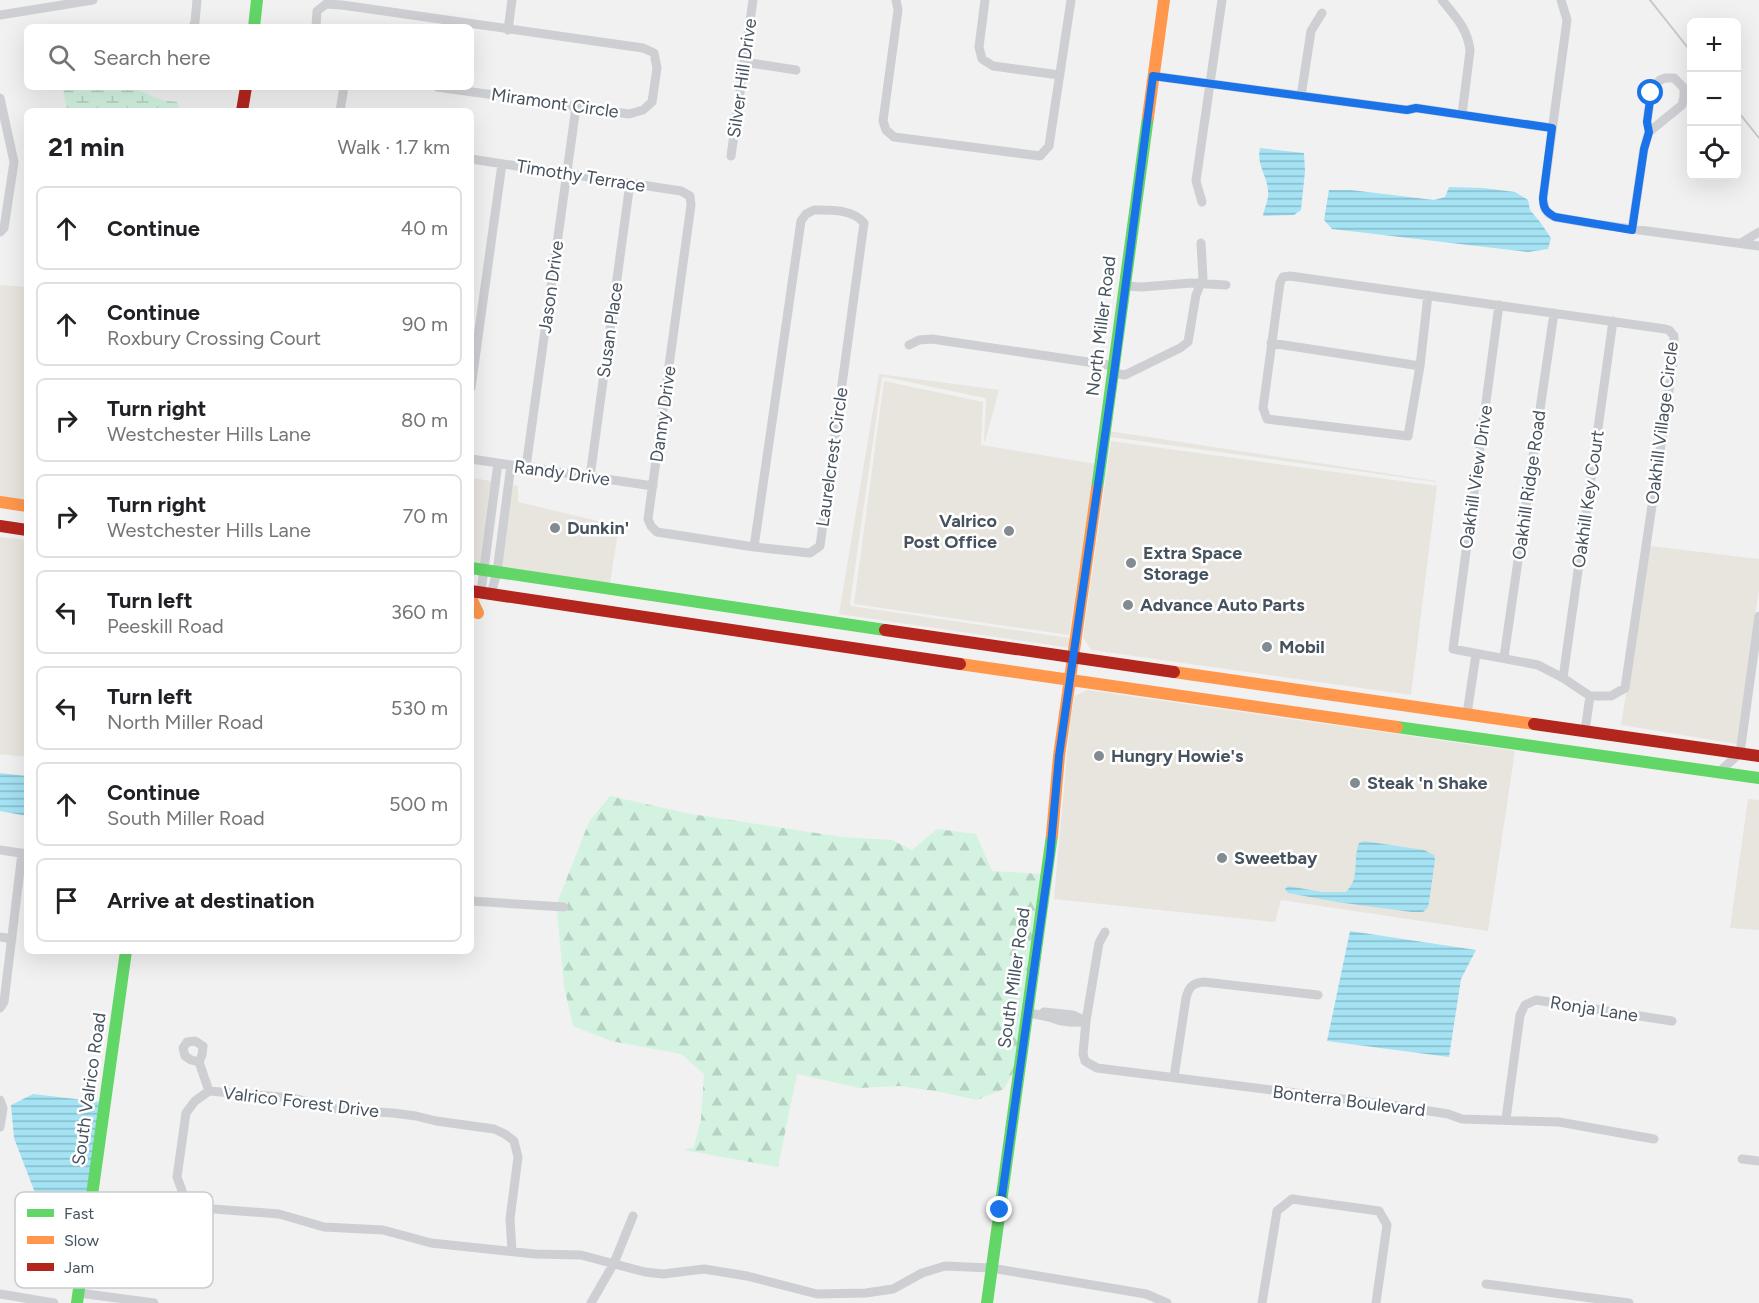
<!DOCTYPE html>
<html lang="en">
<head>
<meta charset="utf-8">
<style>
	:root { --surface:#fff; --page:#f2f2f2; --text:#202124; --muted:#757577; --line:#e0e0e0 }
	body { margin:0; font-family:Figtree,sans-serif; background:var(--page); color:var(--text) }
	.controls { position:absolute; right:18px; top:18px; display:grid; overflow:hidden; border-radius:9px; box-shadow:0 6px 24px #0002 }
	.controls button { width:54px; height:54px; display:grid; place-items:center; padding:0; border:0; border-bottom:2px solid var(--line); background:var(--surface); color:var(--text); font:30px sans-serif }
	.stop { position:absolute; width:18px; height:18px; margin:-14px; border:4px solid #1a73e8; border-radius:50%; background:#fff }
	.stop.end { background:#1a73e8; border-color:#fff; box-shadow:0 2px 6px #0008 }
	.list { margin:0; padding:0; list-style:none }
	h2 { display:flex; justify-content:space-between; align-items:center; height:78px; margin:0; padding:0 24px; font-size:26px }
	h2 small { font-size:20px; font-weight:400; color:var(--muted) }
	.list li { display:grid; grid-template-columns:39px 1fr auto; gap:18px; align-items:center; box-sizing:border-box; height:84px; margin:0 12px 12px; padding:0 12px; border:2px solid var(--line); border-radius:9px }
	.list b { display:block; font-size:22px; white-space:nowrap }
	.list p { margin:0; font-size:20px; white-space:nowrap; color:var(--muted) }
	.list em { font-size:20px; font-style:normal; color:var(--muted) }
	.icon { flex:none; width:33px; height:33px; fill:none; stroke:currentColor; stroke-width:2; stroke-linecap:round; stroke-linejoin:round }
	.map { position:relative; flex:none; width:1759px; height:1303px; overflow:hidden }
	.search { position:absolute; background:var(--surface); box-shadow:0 6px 24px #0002; left:24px; top:24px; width:450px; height:66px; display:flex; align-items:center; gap:15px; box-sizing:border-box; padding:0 21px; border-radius:9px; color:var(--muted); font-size:22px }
	.panel { position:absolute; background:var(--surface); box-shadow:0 6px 24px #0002; left:24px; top:108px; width:450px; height:846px; border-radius:9px }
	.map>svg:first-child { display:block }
	.commercial { fill:#e7e5de }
	.forest { fill:url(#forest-firs) }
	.wetland { fill:url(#wetland-marsh) }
	.water { fill:url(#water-rules) }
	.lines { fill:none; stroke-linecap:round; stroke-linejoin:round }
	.street { stroke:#cdcfd2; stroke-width:9 }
	.fast { stroke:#63d668; stroke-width:12 }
	.slow { stroke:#ff974d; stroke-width:12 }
	.jam { stroke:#b3261e; stroke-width:12 }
	.rail { stroke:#c6c8cb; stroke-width:2 }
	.route { stroke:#1a73e8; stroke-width:8 }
	.poi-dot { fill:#828a92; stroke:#fff; stroke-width:2 }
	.labels { text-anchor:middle; stroke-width:5; stroke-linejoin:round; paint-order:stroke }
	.street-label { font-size:18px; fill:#46535f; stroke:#fff }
	.poi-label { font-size:18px; font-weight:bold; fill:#46535f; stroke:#fff; text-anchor:start }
	.key { fill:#fff; stroke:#c8cbcf; stroke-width:1.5 }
	.key-label { font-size:16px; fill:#46535f }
</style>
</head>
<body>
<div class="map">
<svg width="1759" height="1303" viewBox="0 0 1759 1303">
	<defs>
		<pattern id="forest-firs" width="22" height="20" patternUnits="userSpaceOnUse" patternTransform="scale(1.5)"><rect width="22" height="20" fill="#d3f3e0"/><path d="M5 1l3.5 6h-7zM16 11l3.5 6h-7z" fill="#b6d2c3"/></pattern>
		<pattern id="wetland-marsh" width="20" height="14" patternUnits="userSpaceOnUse" patternTransform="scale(1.5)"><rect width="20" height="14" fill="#d3f3e0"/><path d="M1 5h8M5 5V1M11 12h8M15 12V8" fill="none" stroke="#b6d2c3"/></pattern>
		<pattern id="water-rules" width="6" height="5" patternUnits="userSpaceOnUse" patternTransform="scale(1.5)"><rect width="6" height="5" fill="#a4e2f4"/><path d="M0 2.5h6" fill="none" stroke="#87bac9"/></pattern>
	</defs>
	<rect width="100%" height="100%" fill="#f2f1f1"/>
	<!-- commercial -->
	<path class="commercial" d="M0 285 27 287V369L25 381H27V501L0 498Z
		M879 374 999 390 985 442 984 441 986 402 985 398 885 377 882 378 850 603 851 606 1069 638 1071 637V648L839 614Z
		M884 381 983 402 981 445 1096 464 1069 635 854 604Z
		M1109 431 1436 481V482L1110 437Z
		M1111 441 1437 486 1411 695 1091 650 1083 637Z
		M471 478 492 481 482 565 471 564Z
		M513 485 518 486V502L619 526 610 583 501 568Z
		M0 537 27 540V757L0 754Z
		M1650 546 1759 559V589L1737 744 1621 725Z
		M1087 690 1515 751 1488 931 1281 900 1275 922 1054 899 1070 720 1075 696Z
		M1748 799 1759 800V930L1730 928Z"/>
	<!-- forest -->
	<path class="forest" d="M610 796 691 814 842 837 892 840 912 850 937 829 976 834 992 871 1044 874 1016 1067 1004 1089 977 1100 935 1091 899 1086 860 1088 797 1074 778 1167 684 1150 694 1147 701 1120 704 1074 681 1054 611 1041 573 1026 564 986 557 911 567 912 568 903H557L589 822Z"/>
	<!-- wetland -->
	<path class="wetland" d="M63 87H131L161 100 177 102 181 111H67Z"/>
	<!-- water -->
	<path class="water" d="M1260 148 1304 153 1305 171 1301 210 1294 215 1263 216C1264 208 1269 200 1268 192 1268 176 1256 166 1260 148Z
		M1449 187 1483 188 1515 192 1528 200 1530 210 1540 222 1551 238 1548 249 1528 252 1332 229 1324 220 1329 190H1351L1434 200 1445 197Z
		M0 773 27 776V816L0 811Z
		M1364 841 1424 850 1434 855 1435 860 1429 902 1428 907 1423 912H1412L1337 902 1288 893 1285 889 1288 886 1322 892H1346C1361 877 1352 861 1359 843Z
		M1350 931 1476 950 1461 979 1449 1057 1327 1041Z
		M33 1094 101 1102 82 1241 57 1225 37 1198 14 1138 11 1105Z"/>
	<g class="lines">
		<!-- street -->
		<path class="street" d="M896 0 898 10 883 121 886 130 894 137 1040 156 1049 146 1071 0
			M985 0 979 47 982 59 993 66 1060 75
			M1442 0C1455 16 1468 29 1470 51L1462 114
			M1561 0 1567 20 1543 198 1545 209 1548 213 1555 217 1595 224 1759 246
			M0 15 93 0
			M193 27 195 22 197 0
			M316 27 317 11 326 4 342 5 643 48 654 53 657 68 652 102 643 110 629 114 437 87
			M508 30 512 0
			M744 62 796 70
			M1153 76 1407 110 1416 108 1552 128
			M1301 96 1311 31 1322 13
			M0 98 14 162 4 228 0 232
			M340 111 344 87
			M731 156 753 0
			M471 159 681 191 690 196 691 205 648 519 651 526 657 532 754 547
			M1202 202 1196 181 1222 0
			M814 210C831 210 853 209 864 223L820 546 810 553 754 547 801 221 806 214Z
			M1632 229 1644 149 1649 132 1647 122 1651 93 1656 84 1660 80 1665 78H1674L1684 88V97L1682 105 1649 132
			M1741 243 1759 232
			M1124 286 1142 287 1191 283 1226 285
			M1428 295 1420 366 1408 436 1267 419 1263 408 1280 283 1283 277 1290 276 1665 329 1669 330 1674 336V357L1625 688 1611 696H1590L1563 678 1538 665 1453 649 1499 305
			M1271 343 1420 366
			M909 345 919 340 932 339 1115 366
			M1113 373 1125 375 1180 348 1188 342 1196 295 1203 278 1201 243
			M471 388 502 164
			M471 459 653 486
			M526 467 576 107
			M590 477 630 183
			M481 592 498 463
			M491 594 497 572 511 465
			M1504 657 1554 313
			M1563 678 1613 321
			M1467 714 1476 654
			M1585 731 1590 696
			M1719 772 1740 753 1759 616
			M0 850 27 854
			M471 901 564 907
			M1105 932 1099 943 1086 1021 1083 1054 1085 1061 1097 1068 1399 1106 1448 1114 1462 1119 1559 1122 1654 1139
			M0 937 12 939
			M0 1008 4 1002 22 853
			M1027 1012C1035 1015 1044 1015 1052 1018 1064 1023 1073 1023 1086 1021
			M1044 1012 1073 1015 1086 1021
			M199 1062 191 1060 185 1056 183 1048 187 1042 195 1041 203 1046 202 1055 199 1062 209 1091
			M1174 1077 1186 998C1189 987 1192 983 1204 982L1318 995
			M0 1100 3 1108 0 1127
			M1506 1119 1520 1015 1525 1005 1536 1000 1672 1021
			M1742 1159 1759 1161
			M512 1251 510 1219 518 1157 514 1141 505 1134 494 1129 436 1121 416 1116 393 1113 341 1110 293 1098 209 1091 195 1101 186 1113 177 1177 185 1199 201 1208 279 1214 324 1227 383 1230 431 1243 478 1248 535 1254 581 1255 645 1272 663 1274 704 1269 747 1276 817 1294 866 1293 893 1289 922 1273 945 1266 991 1268 1146 1294 1167 1303
			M1486 1284 1629 1303
			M79 1293 154 1303
			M0 1294 54 1303
			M591 1303 614 1263 633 1216
			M1262 1303 1277 1211 1292 1199 1379 1211 1387 1225 1376 1303"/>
		<!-- fast -->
		<path class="fast" d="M254 27 257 0
			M1097 489 1148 117
			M471 568 885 630
			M1397 727 1759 778
			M77 1303 126 951
			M987 1303 1052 835"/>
		<!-- slow -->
		<path class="slow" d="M1148 117 1164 0
			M0 502 27 506
			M471 598 478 613
			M960 664 1397 727
			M1174 672 1534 724
			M1052 835 1059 756 1097 489"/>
		<!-- jam -->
		<path class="jam" d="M242 111 246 87
			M0 526 27 530
			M471 591 960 664
			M885 630 1174 672
			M1534 724 1759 756"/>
		<!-- rail -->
		<path class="rail" d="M1650 0 1692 53
			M1736 109 1759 138"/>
	</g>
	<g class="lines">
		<!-- route -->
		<path class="route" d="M1000 1210 1050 856 1059 756 1115 366 1153 76 1407 110 1416 108 1552 128 1543 198C1543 208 1546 212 1555 217L1632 230 1644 149 1649 132 1647 122 1651 93"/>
	</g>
	<!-- markers -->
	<g class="poi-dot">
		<circle cx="555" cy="528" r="6"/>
		<circle cx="1009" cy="531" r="6"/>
		<circle cx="1131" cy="563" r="6"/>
		<circle cx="1128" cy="605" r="6"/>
		<circle cx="1267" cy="647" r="6"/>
		<circle cx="1099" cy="756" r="6"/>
		<circle cx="1355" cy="783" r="6"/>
		<circle cx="1222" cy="858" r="6"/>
	</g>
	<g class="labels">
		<!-- street labels -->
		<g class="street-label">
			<text transform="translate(742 78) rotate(-82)" y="6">Silver Hill Drive</text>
			<text transform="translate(555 103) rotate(8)" y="6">Miramont Circle</text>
			<text transform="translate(581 176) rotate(9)" y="6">Timothy Terrace</text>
			<text transform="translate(551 287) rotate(-82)" y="6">Jason Drive</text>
			<text transform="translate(1101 326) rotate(-83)" y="6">North Miller Road</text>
			<text transform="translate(610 330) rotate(-82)" y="6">Susan Place</text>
			<text transform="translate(663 414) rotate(-82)" y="6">Danny Drive</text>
			<text transform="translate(1662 423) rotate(-83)" y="6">Oakhill Village Circle</text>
			<text transform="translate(832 457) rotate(-82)" y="6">Laurelcrest Circle</text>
			<text transform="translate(562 473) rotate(8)" y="6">Randy Drive</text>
			<text transform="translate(1476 477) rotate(-82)" y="6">Oakhill View Drive</text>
			<text transform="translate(1529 485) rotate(-82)" y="6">Oakhill Ridge Road</text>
			<text transform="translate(1588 499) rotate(-82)" y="6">Oakhill Key Court</text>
			<text transform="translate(1014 978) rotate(-82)" y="6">South Miller Road</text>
			<text transform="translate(1594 1009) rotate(9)" y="6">Ronja Lane</text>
			<text transform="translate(89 1089) rotate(-82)" y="6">South Valrico Road</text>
			<text transform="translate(1349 1101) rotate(7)" y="6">Bonterra Boulevard</text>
			<text transform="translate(301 1102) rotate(7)" y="6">Valrico Forest Drive</text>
		</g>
		<!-- poi labels -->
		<g class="poi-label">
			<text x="997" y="527" text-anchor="end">Valrico<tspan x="997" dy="21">Post Office</tspan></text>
			<text x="567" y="534">Dunkin'</text>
			<text x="1143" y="559">Extra Space<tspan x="1143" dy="21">Storage</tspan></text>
			<text x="1140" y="611">Advance Auto Parts</text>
			<text x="1279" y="653">Mobil</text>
			<text x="1111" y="762">Hungry Howie's</text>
			<text x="1367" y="789">Steak 'n Shake</text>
			<text x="1234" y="864">Sweetbay</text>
		</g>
	</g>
	<!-- legend -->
	<rect x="15" y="1192" width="198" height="96" rx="9" class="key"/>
	<rect x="27" y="1209" width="27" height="8" fill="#63d668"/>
	<rect x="27" y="1236" width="27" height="8" fill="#ff974d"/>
	<rect x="27" y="1263" width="27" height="8" fill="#b3261e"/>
	<g class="key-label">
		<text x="64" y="1219">Fast</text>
		<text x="64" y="1246">Slow</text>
		<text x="64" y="1273">Jam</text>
	</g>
</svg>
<div class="controls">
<button>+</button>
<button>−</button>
<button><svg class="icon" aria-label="locate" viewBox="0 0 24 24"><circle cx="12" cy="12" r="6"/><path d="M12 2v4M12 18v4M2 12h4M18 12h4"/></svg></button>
</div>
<div class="stop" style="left:1651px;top:93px"></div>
<div class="stop end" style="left:1000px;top:1210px"></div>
<div class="search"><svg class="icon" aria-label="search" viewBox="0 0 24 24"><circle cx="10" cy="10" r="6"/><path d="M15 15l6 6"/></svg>Search here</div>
<section class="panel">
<h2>21 min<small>Walk · 1.7 km</small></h2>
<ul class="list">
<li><svg class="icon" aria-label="ahead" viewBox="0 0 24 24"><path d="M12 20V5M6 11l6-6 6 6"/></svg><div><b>Continue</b></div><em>40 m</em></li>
<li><svg class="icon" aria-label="ahead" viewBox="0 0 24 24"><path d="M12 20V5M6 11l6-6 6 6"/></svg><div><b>Continue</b><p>Roxbury Crossing Court</p></div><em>90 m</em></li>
<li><svg class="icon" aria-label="right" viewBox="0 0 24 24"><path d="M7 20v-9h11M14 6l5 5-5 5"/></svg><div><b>Turn right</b><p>Westchester Hills Lane</p></div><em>80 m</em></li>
<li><svg class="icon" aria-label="right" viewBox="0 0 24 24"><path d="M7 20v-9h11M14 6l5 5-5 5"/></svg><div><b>Turn right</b><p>Westchester Hills Lane</p></div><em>70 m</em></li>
<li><svg class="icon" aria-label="left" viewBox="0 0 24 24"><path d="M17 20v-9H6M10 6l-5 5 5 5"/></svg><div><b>Turn left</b><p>Peeskill Road</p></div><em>360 m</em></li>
<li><svg class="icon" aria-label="left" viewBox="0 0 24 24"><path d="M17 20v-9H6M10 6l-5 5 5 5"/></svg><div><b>Turn left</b><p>North Miller Road</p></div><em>530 m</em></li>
<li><svg class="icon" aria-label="ahead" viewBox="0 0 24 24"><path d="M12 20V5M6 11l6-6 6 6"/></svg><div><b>Continue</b><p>South Miller Road</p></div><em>500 m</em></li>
<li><svg class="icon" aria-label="arrive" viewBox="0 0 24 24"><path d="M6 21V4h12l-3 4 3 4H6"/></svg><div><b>Arrive at destination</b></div></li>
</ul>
</section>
</div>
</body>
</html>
